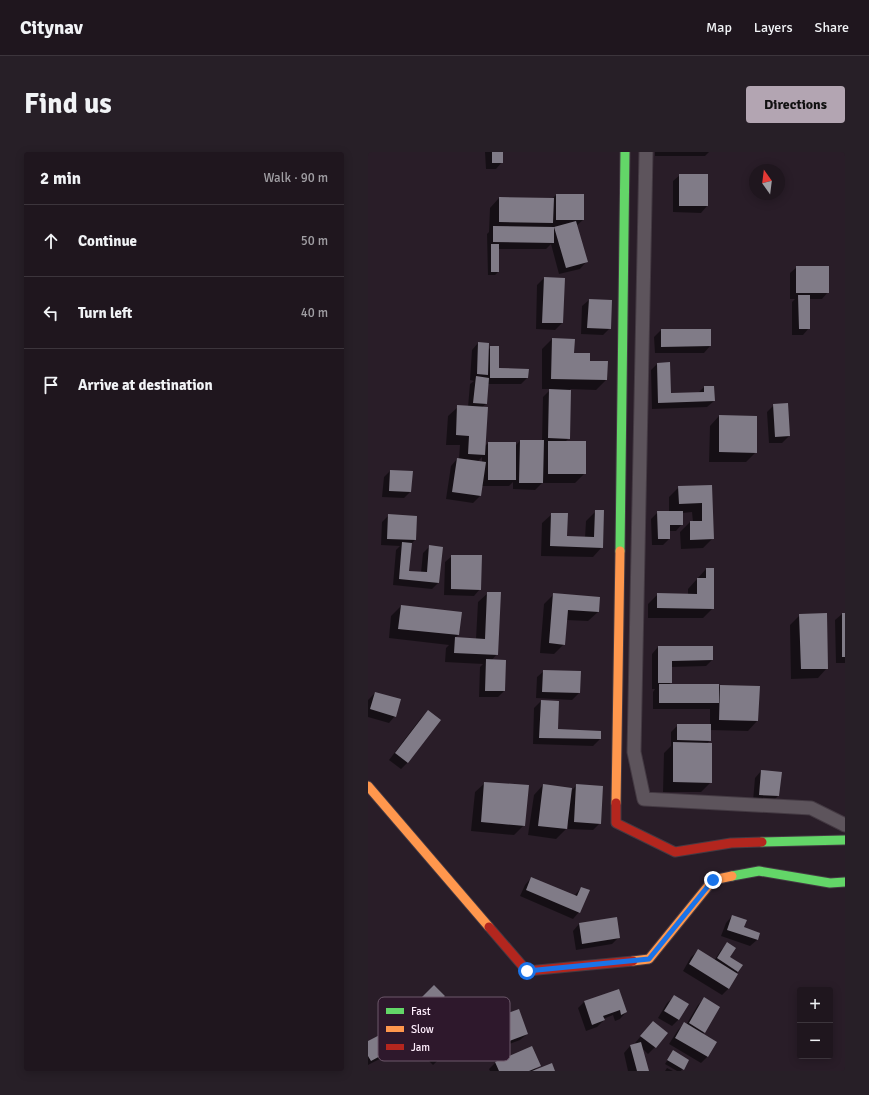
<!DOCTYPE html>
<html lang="en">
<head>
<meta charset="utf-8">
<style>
	:root { --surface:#1f161e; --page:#271f27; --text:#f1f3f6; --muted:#a19fa4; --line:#3c353c; --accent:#b3a5b2 }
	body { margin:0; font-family:Signika,sans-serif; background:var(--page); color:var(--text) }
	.controls { position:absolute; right:12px; bottom:12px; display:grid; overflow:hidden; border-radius:4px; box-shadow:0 2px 10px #0003 }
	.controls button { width:36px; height:36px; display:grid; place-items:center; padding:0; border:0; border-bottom:1px solid var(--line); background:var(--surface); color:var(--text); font:20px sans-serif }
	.compass { position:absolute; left:381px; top:12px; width:36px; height:36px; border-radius:50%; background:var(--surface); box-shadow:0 2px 10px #0003; rotate:346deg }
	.stop { position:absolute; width:12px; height:12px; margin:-9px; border:3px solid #1a73e8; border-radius:50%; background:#fff }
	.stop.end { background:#1a73e8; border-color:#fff; box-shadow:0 1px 4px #0008 }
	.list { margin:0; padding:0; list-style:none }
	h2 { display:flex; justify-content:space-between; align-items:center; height:52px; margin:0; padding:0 16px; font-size:17px }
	h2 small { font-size:13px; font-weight:400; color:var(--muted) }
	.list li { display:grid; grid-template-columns:26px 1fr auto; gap:12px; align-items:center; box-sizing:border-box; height:72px; padding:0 16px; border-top:1px solid var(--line) }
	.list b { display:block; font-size:15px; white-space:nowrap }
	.list em { font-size:13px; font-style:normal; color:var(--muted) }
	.icon { flex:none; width:22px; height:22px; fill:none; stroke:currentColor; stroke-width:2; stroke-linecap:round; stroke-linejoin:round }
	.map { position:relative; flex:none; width:477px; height:919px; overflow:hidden; border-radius:4px }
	header { display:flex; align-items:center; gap:24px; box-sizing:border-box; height:56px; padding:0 20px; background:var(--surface); border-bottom:1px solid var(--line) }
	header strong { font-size:19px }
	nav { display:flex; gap:22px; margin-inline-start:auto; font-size:14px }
	.intro { display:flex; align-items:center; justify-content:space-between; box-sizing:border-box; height:96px; padding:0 24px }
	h1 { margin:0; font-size:28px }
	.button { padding:10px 18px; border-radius:4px; background:var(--accent); color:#111; font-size:14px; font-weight:700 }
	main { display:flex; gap:24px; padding:0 24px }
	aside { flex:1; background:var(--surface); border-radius:4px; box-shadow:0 2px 10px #0003 }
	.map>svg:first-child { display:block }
	.shadow { fill:#0007; fill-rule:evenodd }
	.building { fill:#807b87 }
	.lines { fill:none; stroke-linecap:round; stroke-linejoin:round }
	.street-casing { stroke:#443a43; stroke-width:15 }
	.fast-casing { stroke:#443a43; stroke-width:11 }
	.slow-casing { stroke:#443a43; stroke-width:11 }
	.jam-casing { stroke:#443a43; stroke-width:11 }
	.street { stroke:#5d545c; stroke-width:13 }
	.fast { stroke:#63d668; stroke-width:9 }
	.slow { stroke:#ff974d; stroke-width:9 }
	.jam { stroke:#b3261e; stroke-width:9 }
	.route { stroke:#1a73e8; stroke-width:5 }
	.key { fill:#2e182c; stroke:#6c586a; stroke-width:1 }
	.key-label { font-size:11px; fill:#feeefc }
</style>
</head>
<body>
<header>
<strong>Citynav</strong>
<nav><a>Map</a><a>Layers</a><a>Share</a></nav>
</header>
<div class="intro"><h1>Find us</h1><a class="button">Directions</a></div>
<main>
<aside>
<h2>2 min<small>Walk · 90 m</small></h2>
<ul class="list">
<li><svg class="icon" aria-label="ahead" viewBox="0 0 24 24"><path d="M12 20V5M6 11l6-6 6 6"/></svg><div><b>Continue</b></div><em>50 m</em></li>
<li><svg class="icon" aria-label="left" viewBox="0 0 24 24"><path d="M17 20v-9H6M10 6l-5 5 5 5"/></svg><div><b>Turn left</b></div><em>40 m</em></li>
<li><svg class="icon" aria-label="arrive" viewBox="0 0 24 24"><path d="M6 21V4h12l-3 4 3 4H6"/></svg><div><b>Arrive at destination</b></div></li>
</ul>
</aside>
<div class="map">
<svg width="477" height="919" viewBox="0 0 477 919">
	<rect width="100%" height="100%" fill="#291d28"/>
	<!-- shadow -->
	<path class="shadow" d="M117 0H134V10L128 17H118Z
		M287 0H341L337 4H287Z
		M312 23 339 54 333 61 305 60V29Z
		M188 43 215 68 208 74 218 110 212 117 191 122 183 92 178 97H130V120L127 123H120L119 82 121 80 122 56 131 46 184 47Z
		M429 115 460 140 454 147H441V176L435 183H424V150L427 147H422V121Z
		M176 126 194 171 187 178 168 177 169 133Z
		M221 148 242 176 235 183 213 182 214 154Z
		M293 178H342V194L336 201H287L286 185Z
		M184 187 205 202 221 210 238 228 228 238 202 237 201 286 197 290 217 321 207 331H174L167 338 145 337V330L141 334H113L112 344 105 351 78 347 83 314 89 307H91L92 293H78L80 264 90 255H100L102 232 106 229 102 228 104 198 110 191 120 198 123 195 130 217 159 226 153 232H120L118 252 113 256 117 294 120 291 147 294 152 289H174L175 245 183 237H174V197ZM114 305V310H109Z
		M289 212 302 242 330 241 336 235 346 249 339 255 284 257 283 218Z
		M406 253 421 284 414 291H401L399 260Z
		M351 264 388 300 378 310H341L342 274Z
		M22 319 42 340 36 346 14 345 16 325Z
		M343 334 345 386 335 396 313 397 312 380 322 370H325L324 360 314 361V372L308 379H301V387L295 393H284L283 367 290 360H301V345L311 335Z
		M228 359 234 395 225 405 173 404 174 371 184 362 198 385 217 386 218 369Z
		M21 363 47 388 43 392 40 419 53 421 55 401 62 394 71 430 64 437 25 433 28 398 32 394 13 393 14 370Z
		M84 404 112 437 106 444 76 443 77 410Z
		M338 417 345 456 335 466H280V452L290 442 320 443V437Z
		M120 441 129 502 123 509 136 539 130 545H111L112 515 115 512 77 510 78 496 81 493 21 486 23 464 33 454 90 483 87 486 108 487 110 450Z
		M186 442 230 460 220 469 198 468 196 492 186 502 172 501 176 452Z
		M474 462H477V511H468L467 468Z
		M432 463 459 516 450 526 423 527 422 473Z
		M290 495 344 508 338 514 303 515V530L301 533 350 536 352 534 389 569 380 579 342 578V588L339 592 343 630 333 640H295L296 601 303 594V580L310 573H342V557H285V540L287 537H284V502Z
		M176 519 212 520 211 541 204 548 168 546 169 525Z
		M7 541 27 564 21 571 0 565V548Z
		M173 549 189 578 232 587 225 594 165 592 166 556Z
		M60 560 40 610 33 617 21 608 53 566Z
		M393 619 410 644 404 650 385 649 387 626Z
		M117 631 156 673 146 683 103 679 107 640Z
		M175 633 203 639 209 633 232 671 225 678 200 677V670H199L198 677 188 687 160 683 166 643Z
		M163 726 206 744 213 736 211 760 205 767 152 744 157 733Z
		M364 764 375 776 391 782 389 788 382 794 353 784 358 771Z
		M211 772 251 785 244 792 208 798 205 779Z
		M360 792V805L370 819 361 836 354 843 315 819 323 805 330 799 346 809 353 798Z
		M66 834 76 844 35 883 41 894 34 901 27 904 25 900 0 913V890L27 876 26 874Z
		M250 838 258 860 252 867 247 869 245 863 235 867 236 868 229 875 218 879 210 856 216 850Z
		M306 845 311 867 304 874 290 866 299 851Z
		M336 847V880L334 882 348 890 339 905 333 911 301 892 310 878 316 872 318 873 330 853Z
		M80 849 105 875 65 913 40 888Z
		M138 863 159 882 152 888 110 904 106 892 112 886 134 878 131 869Z
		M285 870 287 895 280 902 274 896 280 919H260L256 901 262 894 269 892 267 891Z
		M305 900 320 908 313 919H309L297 912Z
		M128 910 171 913 166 919H122L121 917Z
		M299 916 305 919H297Z"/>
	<!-- building -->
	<path class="building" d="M124 0H135V11H124Z
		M311 22H340V54H311Z
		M188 42H216V68H188Z
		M131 45 186 46 185 71 131 70Z
		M208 69 220 110 198 116 186 75Z
		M125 74 186 75V91L125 90Z
		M123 92H131V120H123Z
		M428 114H461V141H428Z
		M176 125 197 126 195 171H174Z
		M430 143H442V177H431Z
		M221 147 244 148 243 177 219 176Z
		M293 177H343V194L293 195Z
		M184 186 207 187 206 201H222V209H240L239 228 183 227Z
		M110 190 121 191 120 223 109 222Z
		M122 194H131V216L161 217 160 226H122Z
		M302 210 303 241 336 240V234H346L347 249 290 251 289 211Z
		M108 224 121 226 119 252 105 251Z
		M181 237 203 238 202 287 180 286Z
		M420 251 422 284 407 285 405 252Z
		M89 253 120 255 117 303 100 302 101 284 88 283Z
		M351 263 389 264V301L351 300Z
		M152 288H176L175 331H151Z
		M180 289H218V322H180Z
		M120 290H148V328H120Z
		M89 306 118 310 113 344 84 340Z
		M22 318 45 319 43 340 21 339Z
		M344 333 346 387 322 388V369H334V351L311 352 310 334Z
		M227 358H236L235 396 182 394 183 361H200L199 384 226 385Z
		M289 359H315V373H302V387H290Z
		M20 362 49 364 48 388 19 387Z
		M34 390 44 391 41 419 59 420 61 393 75 395 71 431 31 427Z
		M83 403H114L113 438 83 437Z
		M338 416H346V457L289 456V441L329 442V426H338Z
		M119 440H133L130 503 86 501 87 485 117 487Z
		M185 441 232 445 231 460 200 458 197 493 181 491Z
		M33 453 94 460 91 483 30 477Z
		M459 461 460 517H433L431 462Z
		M474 461H477V505H474Z
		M290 494H345V508L304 509V531H290Z
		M118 507 138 508 137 539H117Z
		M175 518 213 519 212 541 174 540Z
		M291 532H351V551H291Z
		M352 533 392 534 390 569 351 568Z
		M7 540 33 547 28 565 2 557Z
		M173 548 191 549 190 577 233 579V587L171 586Z
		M60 558 73 568 40 611 27 601Z
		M309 572H343V589L309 588Z
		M305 590 344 591V631L305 630Z
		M393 618 414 620 411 644 391 643Z
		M116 630 161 633 157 674 113 670Z
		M175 632 204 636 199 677 170 674Z
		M208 632 235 634 233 672 206 670Z
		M163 725 209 744 213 735 222 738 212 761 158 738Z
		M364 763 379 768 376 775 392 781 390 788 359 778Z
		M249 765 252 786 214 792 211 771Z
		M359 790 368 796 362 805 375 813 370 820 349 806Z
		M330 797 370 822 361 837 321 812Z
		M66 833 77 844 42 878 32 867Z
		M251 837 259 860 253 863 252 858 235 864 237 868 224 873 216 849Z
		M306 843 321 852 311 868 296 859Z
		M336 845 352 855 337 881 321 871Z
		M151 857 160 882 117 898 112 885 142 874 137 862Z
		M285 869 300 881 288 896 272 884Z
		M316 870 349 890 340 905 307 886Z
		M31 873 42 894 34 899 31 894 3 909 0 904V889Z
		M273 890 281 919H269L262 893Z
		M164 894 173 914 161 919H131L127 910Z
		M305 898 321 908 316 918 299 908Z
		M184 911 187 919H164Z"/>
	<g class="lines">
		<defs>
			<path id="street" d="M278 0 266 600 276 647 443 656 477 673"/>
			<path id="fast" d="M252 399 257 0
				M394 690 477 688
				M364 724 391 719 462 731 477 730"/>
			<path id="slow" d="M0 634 121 775
				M248 651 252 399
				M265 809 281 807 345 728 364 724"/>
			<path id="jam" d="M248 651V671L307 700 363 691 394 690
				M121 775 159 819 265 809"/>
		</defs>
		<!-- street casing -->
		<use href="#street" class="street-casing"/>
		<!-- fast casing -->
		<use href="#fast" class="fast-casing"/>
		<!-- slow casing -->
		<use href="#slow" class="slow-casing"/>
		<!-- jam casing -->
		<use href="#jam" class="jam-casing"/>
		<!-- street -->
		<use href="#street" class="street"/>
		<!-- fast -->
		<use href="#fast" class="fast"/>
		<!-- slow -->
		<use href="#slow" class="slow"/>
		<!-- jam -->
		<use href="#jam" class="jam"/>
	</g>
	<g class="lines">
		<!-- route -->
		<path class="route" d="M159 819 281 807 345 728"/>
	</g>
	<!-- legend -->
	<rect x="10" y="845" width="132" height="64" rx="6" class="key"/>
	<rect x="18" y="856" width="18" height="6" fill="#63d668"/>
	<rect x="18" y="874" width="18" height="6" fill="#ff974d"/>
	<rect x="18" y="892" width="18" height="6" fill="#b3261e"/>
	<g class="key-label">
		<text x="43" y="863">Fast</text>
		<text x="43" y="881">Slow</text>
		<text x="43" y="899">Jam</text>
	</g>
</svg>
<div class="controls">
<button>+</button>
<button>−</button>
</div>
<svg class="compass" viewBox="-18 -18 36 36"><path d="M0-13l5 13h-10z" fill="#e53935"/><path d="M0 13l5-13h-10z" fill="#a19fa4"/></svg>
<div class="stop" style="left:159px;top:819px"></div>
<div class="stop end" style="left:345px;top:728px"></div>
</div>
</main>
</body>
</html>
